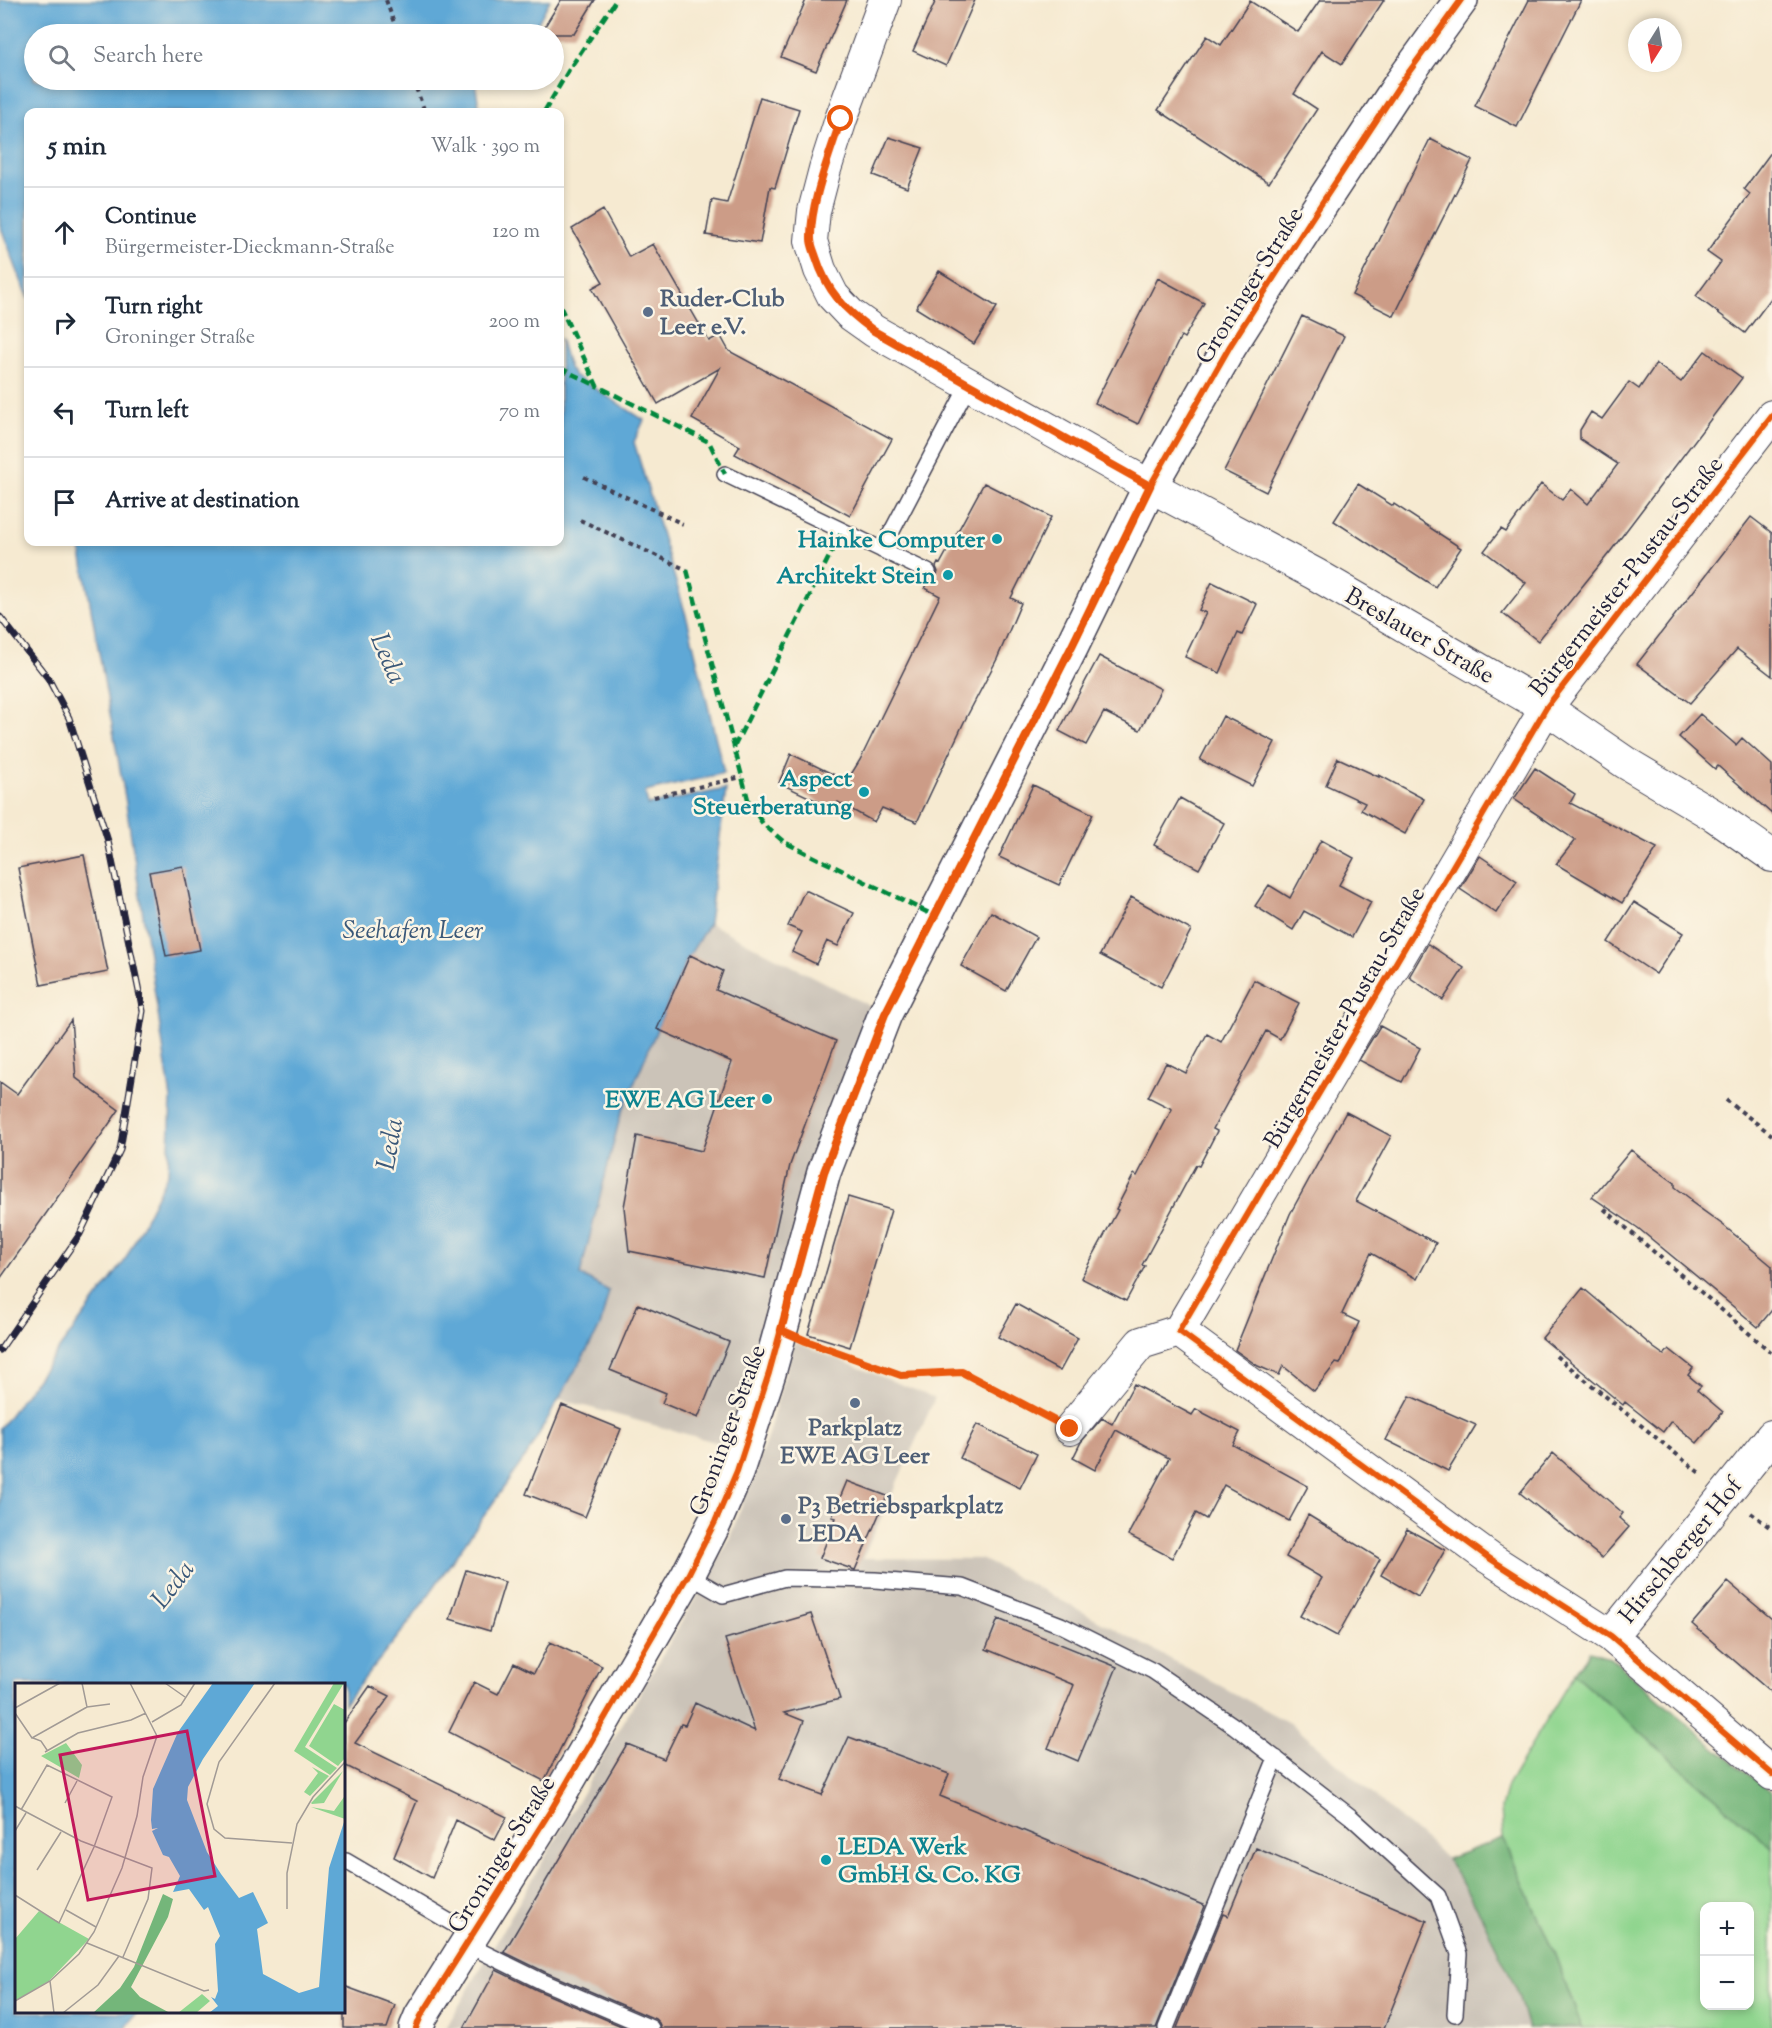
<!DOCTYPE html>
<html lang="en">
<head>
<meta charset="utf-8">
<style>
	:root { --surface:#fff; --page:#f6f6f7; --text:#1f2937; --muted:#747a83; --line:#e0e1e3 }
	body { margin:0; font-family:"Sorts Mill Goudy",serif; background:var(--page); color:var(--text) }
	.controls { position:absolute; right:18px; bottom:18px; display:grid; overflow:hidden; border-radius:12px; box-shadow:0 3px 9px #0003 }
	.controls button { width:54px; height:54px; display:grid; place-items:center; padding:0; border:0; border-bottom:2px solid var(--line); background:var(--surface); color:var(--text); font:30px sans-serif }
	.compass { position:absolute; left:1628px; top:18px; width:54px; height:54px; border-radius:50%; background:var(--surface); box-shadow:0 3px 9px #0003; rotate:191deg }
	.stop { position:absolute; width:18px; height:18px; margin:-14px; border:4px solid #ea580c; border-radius:50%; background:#fff }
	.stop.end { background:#ea580c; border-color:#fff; box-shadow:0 2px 6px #0008 }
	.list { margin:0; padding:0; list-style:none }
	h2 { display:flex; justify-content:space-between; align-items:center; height:78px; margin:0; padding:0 24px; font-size:26px }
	h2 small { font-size:20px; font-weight:400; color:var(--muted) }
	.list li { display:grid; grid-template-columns:39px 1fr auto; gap:18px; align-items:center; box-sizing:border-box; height:90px; padding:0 24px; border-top:2px solid var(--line) }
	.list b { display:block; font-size:22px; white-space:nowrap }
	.list p { margin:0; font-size:20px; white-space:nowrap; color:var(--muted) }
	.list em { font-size:20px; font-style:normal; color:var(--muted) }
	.icon { flex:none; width:33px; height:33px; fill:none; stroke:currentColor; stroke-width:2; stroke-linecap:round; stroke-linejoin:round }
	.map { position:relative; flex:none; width:1772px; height:2028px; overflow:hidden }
	.search { position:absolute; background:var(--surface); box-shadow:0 3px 9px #0003; left:24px; top:24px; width:540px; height:66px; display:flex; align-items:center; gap:15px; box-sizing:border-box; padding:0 21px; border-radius:33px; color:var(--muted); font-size:22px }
	.panel { position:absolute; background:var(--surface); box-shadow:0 3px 9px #0003; left:24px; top:108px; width:540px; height:438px; border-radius:12px }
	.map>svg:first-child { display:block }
	.industrial { fill:#cbc3b8 }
	.green { fill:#90d58f; stroke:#597c65; stroke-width:1.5; fill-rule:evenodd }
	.forest { fill:#74b67a; stroke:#4b6c5a; stroke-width:1.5 }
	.water { fill:#5ea8d6; stroke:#406588; stroke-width:1.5 }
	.building { fill:#cc9c87 }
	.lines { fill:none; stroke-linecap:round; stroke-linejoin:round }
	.service-casing { stroke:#424052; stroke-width:18 }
	.minor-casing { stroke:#424052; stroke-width:34 }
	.tertiary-casing { stroke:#424052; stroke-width:36 }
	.path { stroke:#424052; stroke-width:4; stroke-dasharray:4.5 4.5; stroke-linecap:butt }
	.service { stroke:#fff; stroke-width:15 }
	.minor { stroke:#fff; stroke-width:32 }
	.tertiary { stroke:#fff; stroke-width:33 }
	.rail-casing { stroke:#22223b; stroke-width:7 }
	.rail { stroke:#fcf5e5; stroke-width:4.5; stroke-dasharray:14; stroke-linecap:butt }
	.quiet { stroke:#00873e; stroke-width:4.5; stroke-dasharray:9 4.5; stroke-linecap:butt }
	.cycleway-casing { stroke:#fcf5e5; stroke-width:10 }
	.cycleway { stroke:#e8590c; stroke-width:6 }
	.route { stroke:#ea580c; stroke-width:8 }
	.service-dot { fill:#5c6f8a; stroke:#fcf5e5; stroke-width:2 }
	.culture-dot { fill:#0f9aa8; stroke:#fcf5e5; stroke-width:2 }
	.labels { text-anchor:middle; stroke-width:5; stroke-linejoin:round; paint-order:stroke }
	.street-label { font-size:24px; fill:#22223b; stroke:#fcf5e5 }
	.service-label { font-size:24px; font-weight:bold; fill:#4e5e75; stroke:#fcf5e5; text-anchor:start }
	.culture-label { font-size:24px; font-weight:bold; fill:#0d838f; stroke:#fcf5e5; text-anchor:end }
	.water-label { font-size:26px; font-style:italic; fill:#3a5879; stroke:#fcf5e5 }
	.inset-road { fill:none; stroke:#a19a95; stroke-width:1.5 }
	.view { fill:#c2185b; fill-opacity:0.15; stroke:#c2185b; stroke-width:3 }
	.inset-edge { fill:none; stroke:#22223b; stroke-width:3 }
</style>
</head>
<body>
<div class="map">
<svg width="1772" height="2028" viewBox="0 0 1772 2028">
	<rect width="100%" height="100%" fill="#fcf5e5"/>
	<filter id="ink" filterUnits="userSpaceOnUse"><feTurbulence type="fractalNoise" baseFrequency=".0167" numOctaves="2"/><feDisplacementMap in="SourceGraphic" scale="12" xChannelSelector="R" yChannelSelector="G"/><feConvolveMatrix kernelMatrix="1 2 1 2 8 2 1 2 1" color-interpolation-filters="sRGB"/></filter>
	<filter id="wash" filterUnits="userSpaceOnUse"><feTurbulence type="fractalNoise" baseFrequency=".008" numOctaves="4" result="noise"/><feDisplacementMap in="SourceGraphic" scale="24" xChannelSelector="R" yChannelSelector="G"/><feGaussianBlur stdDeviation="1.35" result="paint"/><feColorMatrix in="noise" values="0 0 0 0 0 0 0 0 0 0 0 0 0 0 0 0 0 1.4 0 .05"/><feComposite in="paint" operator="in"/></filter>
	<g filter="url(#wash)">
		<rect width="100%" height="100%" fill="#f6ead1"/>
		<!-- industrial -->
		<path class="industrial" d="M709 923 885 1014 744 1450 559 1399 600 1327 609 1291 580 1276 620 1117 686 961Z
			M794 1342 935 1398 863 1558 981 1559 1040 1589 1293 1725 1447 1859 1478 1909 1516 1988 1528 2028H446L728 1542 766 1441Z"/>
		<!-- green -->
		<path class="green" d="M1574 1674 1772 1847V2028H1582L1555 1955 1503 1838 1501 1808 1507 1786ZM1704 1906H1750V2006H1704Z"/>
		<!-- forest -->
		<path class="forest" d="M1590 1651 1610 1657 1714 1747 1772 1793V1848L1574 1674Z
			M1503 1838 1555 1955 1582 2028H1528L1516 1988 1478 1909 1447 1859Z"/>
		<!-- water -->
		<path class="water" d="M0 0H550L532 34H34V80H481L475 82 480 112H28V299L0 225Z
			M560 338 569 368 574 375 644 420 634 442 688 622 724 773 645 792 648 805 726 789 709 923 686 961 620 1117 580 1275 609 1291 600 1327 528 1453 411 1620 344 1704V1684H16V2012H137L126 2028H0V1428L124 1262 168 1173 171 1099 125 797 79 542H560Z"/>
		<g id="blocks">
			<!-- building -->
			<path class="building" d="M561 0H595L574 34H540Z
				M806 0H847L816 71 781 57Z
				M936 0H975L946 66 913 51Z
				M1320 0H1384L1342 64 1322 51 1294 94 1317 109 1269 183 1158 110 1207 36 1221 45 1250 1 1298 32Z
				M1529 0H1581L1517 127 1475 106Z
				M760 97 799 109 775 188 770 187 760 243 706 235 712 200 727 203Z
				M889 137 923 148 907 188 873 175Z
				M1430 139 1472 160 1394 316 1352 295Z
				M1772 151V297L1745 333 1696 296 1721 262 1707 252 1750 194 1744 189Z
				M603 210 629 257 653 244 709 341 720 335 729 351 892 439 850 516 735 454 740 446 692 419 720 368 658 404 592 288 603 282 572 229Z
				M939 271 997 307 974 344 916 308Z
				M1158 278 1204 303 1184 338 1181 336 1138 424 1095 403Z
				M1302 316 1344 336 1266 492 1224 471Z
				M1705 351 1742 378 1610 552 1538 641 1502 613 1526 583 1484 551 1501 529 1506 532 1541 484 1562 500 1571 489 1588 504 1618 464 1580 439V430L1591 412 1602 419 1629 382 1639 389 1656 364 1681 382Z
				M984 483 1051 517 1011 598 1021 603 997 659 964 722 917 822 882 808 874 822 838 802 834 809 779 783 791 754 847 781 860 760 940 596 925 588 929 582 936 577 938 572 936 567 938 563 940 564Z
				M1358 484 1393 506 1394 504 1461 548 1435 587 1334 521Z
				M1751 517 1772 533V676L1737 649 1690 703 1637 664Z
				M1212 582 1257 604 1242 635 1238 633 1220 673 1185 657 1206 613 1199 610Z
				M1099 656 1161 689 1140 730 1104 712 1086 745 1059 731Z
				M1700 714 1736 745 1742 738 1772 765V814L1718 766 1715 769 1679 737Z
				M1223 716 1275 742 1252 786 1200 760Z
				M1338 758 1379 777V775L1424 799 1405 834 1361 810 1365 803 1326 785Z
				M1535 768 1575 794 1570 803 1657 848 1622 903 1556 864 1575 840 1514 799Z
				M1033 785 1093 814 1059 885 999 857Z
				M1180 798 1224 823 1199 869 1154 845Z
				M1321 840 1354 858 1339 885 1371 902 1352 937 1304 911 1293 930 1255 906 1269 885 1290 898Z
				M84 855 108 972 41 985 18 868Z
				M1480 856 1517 881 1496 913 1460 889Z
				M183 866 200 950 166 956 149 872Z
				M805 890 854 913 838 946 827 941 816 964 792 952 802 932 788 926Z
				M1131 897 1191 930 1161 987 1100 955Z
				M1634 902 1683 933 1656 974 1608 942Z
				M991 912 1036 937 1006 991 961 966Z
				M1428 944 1464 968 1443 1000 1409 977Z
				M690 955 723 971 716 990 836 1041 790 1165 765 1278 629 1251 624 1207 637 1136 702 1151 732 1062 657 1029Z
				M1254 980 1299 1003 1280 1039 1266 1031 1213 1129 1217 1131 1199 1166 1196 1165 1142 1265 1145 1266 1126 1301 1081 1278 1118 1210 1116 1209 1134 1174 1137 1176 1172 1109 1148 1097 1166 1063 1186 1073 1207 1034 1221 1042Z
				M71 1020 76 1078 119 1110 0 1279V1082L17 1094Z
				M1380 1026 1420 1048 1402 1082 1359 1060Z
				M1346 1112 1391 1136 1356 1201 1436 1243 1417 1279 1371 1253 1342 1314 1359 1322 1340 1364 1336 1363 1314 1391 1283 1366 1279 1375 1258 1366 1235 1350 1290 1214Z
				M1631 1150 1647 1163 1675 1183V1187L1692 1200 1690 1201 1723 1225 1772 1266V1310L1758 1327 1638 1228 1592 1197Z
				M848 1197 891 1210 850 1347 808 1334Z
				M1583 1288 1654 1348 1664 1355 1669 1349 1693 1368 1688 1375 1701 1386 1697 1390 1723 1412 1697 1443 1671 1421 1663 1432 1625 1402 1623 1405 1542 1338Z
				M638 1304 729 1342 698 1418 662 1403 666 1393 610 1370Z
				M1016 1304 1078 1338 1060 1371 998 1337Z
				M1134 1384 1192 1415 1196 1409 1240 1432 1233 1445 1308 1486 1289 1521 1224 1485 1206 1519 1196 1513 1172 1558 1128 1535 1169 1458 1116 1430 1095 1470 1073 1458 1081 1442 1102 1418 1112 1424Z
				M1410 1396 1476 1425 1448 1471 1386 1440Z
				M562 1405 621 1429 585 1517 526 1494Z
				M977 1424 1037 1454 1020 1488 960 1458Z
				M1553 1453 1623 1513 1619 1518 1629 1527 1602 1558 1520 1493Z
				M847 1481 887 1496 855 1570 820 1558 836 1518 832 1517Z
				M1308 1515 1380 1559 1337 1636 1300 1616 1322 1578 1286 1557Z
				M1407 1529 1445 1550 1418 1597 1381 1575Z
				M466 1570 505 1582 490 1631 450 1619Z
				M1728 1582 1772 1619V1693L1692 1624Z
				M811 1614 840 1699 784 1713 804 1721 779 1779 822 1795 849 1737 949 1774 940 1796 1205 1906 1156 2028H661L659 2023 655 2019 545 1972 504 1952 627 1744 664 1759 681 1724 685 1725 695 1703 755 1731 725 1639Z
				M998 1619 1117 1667 1078 1761 1048 1748 1074 1685 986 1649Z
				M550 1642 602 1666 544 1781 449 1732 474 1682 498 1694 514 1663 534 1673Z
				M370 1686 390 1696 355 1743 507 1817 495 1840 456 1820 432 1878 394 1857 417 1801 344 1765V1723Z
				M1256 1848 1427 1921 1384 2028H1177L1223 1914 1228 1916Z
				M496 1970 537 1990 626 2028H464Z
				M344 1986 395 2005 387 2028H344Z"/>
		</g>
	</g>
	<g filter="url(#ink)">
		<use href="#blocks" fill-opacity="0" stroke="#424052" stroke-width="1.5"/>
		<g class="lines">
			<defs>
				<path id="service" d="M725 474 928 572
					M882 550 969 384
					M688 1575 723 1595 785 1578 875 1580 962 1587 1061 1625 1153 1671 1234 1726 1351 1817 1438 1896 1459 1954 1455 2014
					M346 1861 472 1935
					M466 1944 541 1981 651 2028
					M1166 2028 1276 1758"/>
				<path id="minor" d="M885 0 841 119 825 169 814 211 811 241 820 270 833 296 850 314 874 331 1150 486 1315 574 1546 708 1626 763 1715 816 1772 856
					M1772 416 1546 708 1179 1331 1489 1558 1611 1636 1772 1774
					M1070 1429 1141 1343 1179 1331
					M1611 1636 1772 1436"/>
				<path id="tertiary" d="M416 2028 421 2016 551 1810 688 1575 715 1522 737 1471 769 1373 824 1172 885 1014 1072 646 1150 486 1230 346 1310 221 1401 83 1461 0"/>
			</defs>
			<!-- service casing -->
			<use href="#service" class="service-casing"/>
			<!-- minor casing -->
			<use href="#minor" class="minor-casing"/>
			<!-- tertiary casing -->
			<use href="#tertiary" class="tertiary-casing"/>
			<!-- path -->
			<path class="path" d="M386 0 398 34
				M413 80 425 112
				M584 477 683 524
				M580 520 687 570
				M654 797 742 777
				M1726 1100 1772 1135
				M1604 1209 1772 1353
				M808 1342 901 1375 962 1372 1043 1415
				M1556 1356 1702 1475
				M1751 1513 1772 1529"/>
			<!-- service -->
			<use href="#service" class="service"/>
			<!-- minor -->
			<use href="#minor" class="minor"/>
			<!-- tertiary -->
			<use href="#tertiary" class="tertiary"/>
			<defs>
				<path id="rail" d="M0 617 48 678 69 718 108 841 143 1011 120 1150 80 1234 0 1350"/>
			</defs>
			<!-- rail casing -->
			<use href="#rail" class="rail-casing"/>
			<!-- rail -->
			<use href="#rail" class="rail"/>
			<!-- quiet -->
			<path class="quiet" d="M544 112 570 68 616 0
				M560 306 597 386 709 442 725 474
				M560 368 597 386
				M687 570 749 803 763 824 784 842 935 916
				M734 747 842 531"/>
			<defs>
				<path id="cycleway" d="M1772 416 1546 708 1179 1331 1489 1558 1611 1636 1772 1774
					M416 2028 421 2016 551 1810 688 1575 715 1522 737 1471 769 1373 824 1172 885 1014 1072 646 1150 486 1230 346 1310 221 1401 83 1461 0"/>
			</defs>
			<!-- cycleway casing -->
			<use href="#cycleway" class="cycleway-casing"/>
			<!-- cycleway -->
			<use href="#cycleway" class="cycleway"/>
		</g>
	</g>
	<g class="lines" filter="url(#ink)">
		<!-- route -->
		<path class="route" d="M841 119C830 154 810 203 811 239 811 245 814 251 816 257 827 292 844 309 874 331L1150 486 1072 646 885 1014 824 1172 781 1330 806 1341 901 1375 962 1372 1070 1429"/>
	</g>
	<!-- markers -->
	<g class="service-dot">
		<circle cx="648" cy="312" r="6"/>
		<circle cx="855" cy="1403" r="6"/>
		<circle cx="786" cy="1519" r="6"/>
	</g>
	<g class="culture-dot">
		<circle cx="997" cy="539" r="6"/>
		<circle cx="948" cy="575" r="6"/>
		<circle cx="864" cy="792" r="6"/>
		<circle cx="767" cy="1099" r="6"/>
		<circle cx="826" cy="1860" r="6"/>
	</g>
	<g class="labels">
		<!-- street labels -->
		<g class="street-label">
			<text transform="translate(1249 285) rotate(-58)" y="8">Groninger Straße</text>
			<text transform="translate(1626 576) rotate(-52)" y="8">Bürgermeister-Pustau-Straße</text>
			<text transform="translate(1420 635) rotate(30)" y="8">Breslauer Straße</text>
			<text transform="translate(1344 1017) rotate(-60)" y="8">Bürgermeister-Pustau-Straße</text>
			<text transform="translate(727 1430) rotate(-70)" y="8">Groninger Straße</text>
			<text transform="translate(1680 1550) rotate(-51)" y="8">Hirschberger Hof</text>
			<text transform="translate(501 1854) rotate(-58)" y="8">Groninger Straße</text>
		</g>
		<!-- service labels -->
		<g class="service-label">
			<text x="660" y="306">Ruder-Club<tspan x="660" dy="28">Leer e.V.</tspan></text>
			<text x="855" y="1435" text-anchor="middle">Parkplatz<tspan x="855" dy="28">EWE AG Leer</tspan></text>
			<text x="798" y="1513">P3 Betriebsparkplatz<tspan x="798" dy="28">LEDA</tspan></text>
		</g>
		<!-- culture labels -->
		<g class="culture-label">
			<text x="985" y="547">Hainke Computer</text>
			<text x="936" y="583">Architekt Stein</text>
			<text x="852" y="786">Aspect<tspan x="852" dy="28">Steuerberatung</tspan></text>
			<text x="755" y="1107">EWE AG Leer</text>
			<text x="838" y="1854" text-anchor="start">LEDA Werk<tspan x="838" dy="28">GmbH &amp; Co. KG</tspan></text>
		</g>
		<!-- water labels -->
		<g class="water-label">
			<text transform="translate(389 658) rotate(67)" y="9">Leda</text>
			<text x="413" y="938">Seehafen Leer</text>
			<text transform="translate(389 1144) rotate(-80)" y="9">Leda</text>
			<text transform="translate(172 1584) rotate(-52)" y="9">Leda</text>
		</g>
	</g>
	<!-- overview -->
	<g transform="translate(15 1683)">
		<rect width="330" height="330" fill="#f6ead1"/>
		<path d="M319 0H329L290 64 322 85 315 92 279 68ZM319 21 330 27V75L323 83 294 63ZM51 60 67 82 64 95 26 73ZM297 84 314 93 295 113 289 109 303 90ZM328 88 309 120 297 121 296 120ZM329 114 330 136 296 124 319 128ZM24 228 74 256 34 298 0 318V256ZM187 311 195 318 181 330H163Z" fill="#90d58f"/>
		<path d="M148 211 158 216 153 234 116 304 125 314 155 330H78L105 305 119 284Z" fill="#74b67a"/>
		<path d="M198 0H240L188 76 173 104 172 117 192 169 206 191 224 215 238 209 253 240 242 246 248 291 284 310 304 304 314 185 330 136V330H194L203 323 196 314 200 316 203 308 200 261 205 253 193 224 189 227 174 206 158 209 165 193 154 174 148 172 137 148 143 145 137 146 136 137 138 106 163 49Z" fill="#5ea8d6"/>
		<path class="inset-road" d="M150 0 170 14M260 0 204 79 192 121 199 146 210 155 277 160M72 24 95 21M0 25 45 0M0 30 17 55 72 24 67 0M137 39 166 22 180 0M18 55 26 58 32 67M30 69 63 50 116 37 131 30M50 120 62 98M0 123 66 158 137 185 133 216 108 274M0 148 11 130M22 187 46 149M0 212 44 240 79 164 97 114 32 82 6 127M272 226V190L282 141 298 114 330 79M51 227 81 244M72 260 189 308 194 307M35 298 39 330M0 318 35 298 64 271 79 249 107 185 122 133 128 94 142 53 115 0M48 330 83 302 104 273"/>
		<path class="view" d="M172 48 200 193 73 217 45 72Z"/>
		<rect width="330" height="330" class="inset-edge"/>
	</g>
</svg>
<div class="controls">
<button>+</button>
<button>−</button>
</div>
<svg class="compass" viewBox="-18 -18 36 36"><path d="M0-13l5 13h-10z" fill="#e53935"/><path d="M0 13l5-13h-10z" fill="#747a83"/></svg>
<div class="stop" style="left:841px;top:119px"></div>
<div class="stop end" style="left:1070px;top:1429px"></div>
<div class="search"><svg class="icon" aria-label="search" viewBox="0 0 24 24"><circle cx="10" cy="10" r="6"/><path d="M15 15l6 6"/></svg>Search here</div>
<section class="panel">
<h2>5 min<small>Walk · 390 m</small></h2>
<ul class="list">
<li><svg class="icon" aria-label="ahead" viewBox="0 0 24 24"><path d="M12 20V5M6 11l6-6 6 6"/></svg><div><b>Continue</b><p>Bürgermeister-Dieckmann-Straße</p></div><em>120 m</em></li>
<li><svg class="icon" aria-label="right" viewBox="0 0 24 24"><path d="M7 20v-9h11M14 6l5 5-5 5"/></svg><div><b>Turn right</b><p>Groninger Straße</p></div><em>200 m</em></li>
<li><svg class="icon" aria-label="left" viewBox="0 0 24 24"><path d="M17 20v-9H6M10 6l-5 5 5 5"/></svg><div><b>Turn left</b></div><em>70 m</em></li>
<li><svg class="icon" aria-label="arrive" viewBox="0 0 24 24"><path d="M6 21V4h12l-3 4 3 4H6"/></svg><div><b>Arrive at destination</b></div></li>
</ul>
</section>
</div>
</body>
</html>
